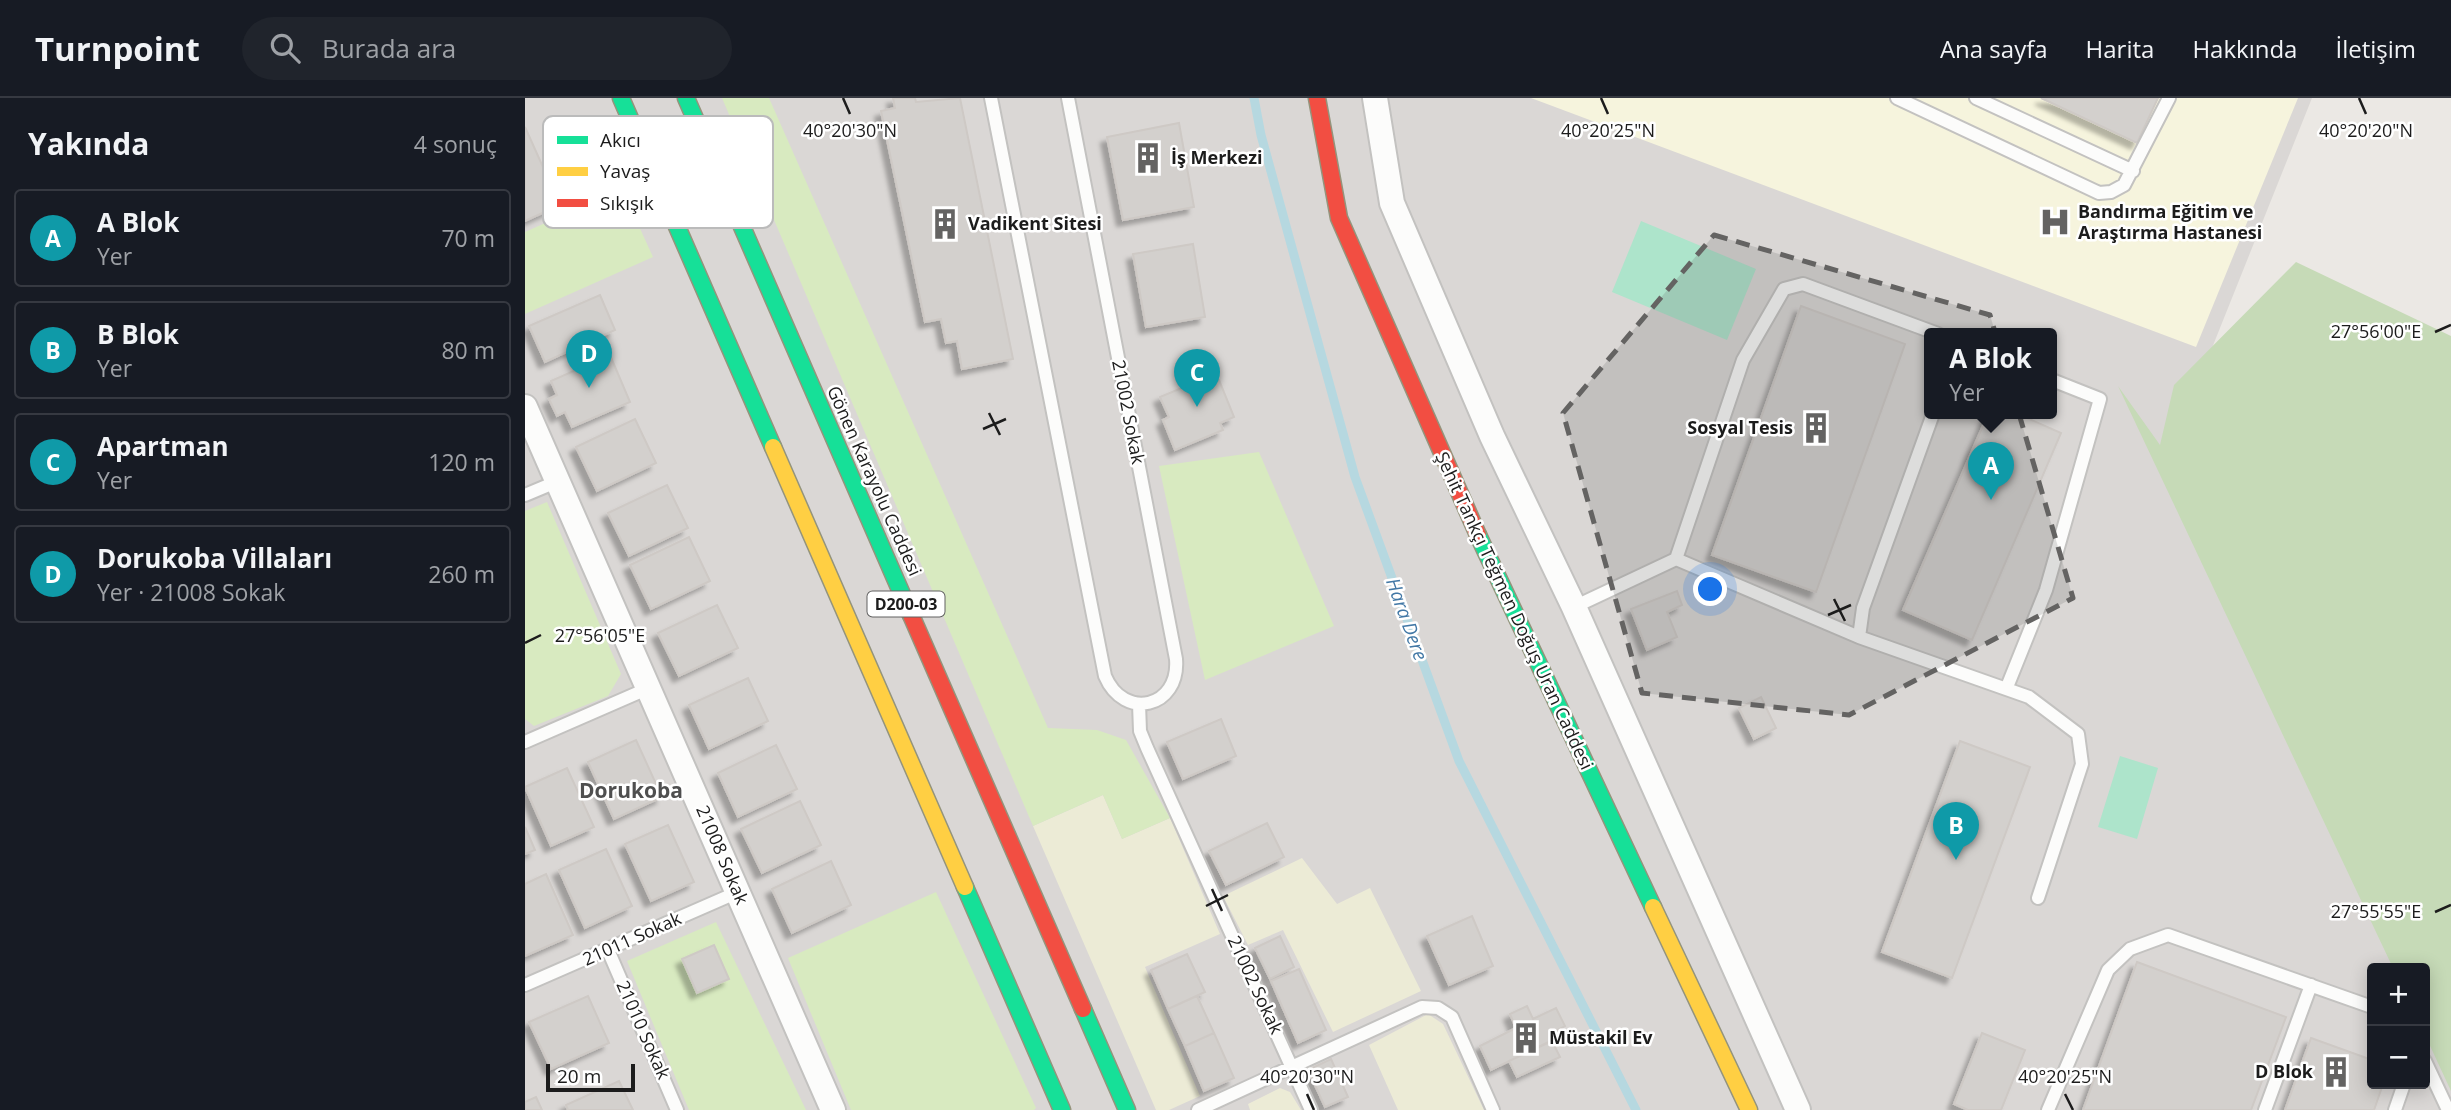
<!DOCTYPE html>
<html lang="tr">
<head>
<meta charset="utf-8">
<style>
	:root { --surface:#171b24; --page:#20242c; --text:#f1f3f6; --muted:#9ea1a6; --line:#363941; --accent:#b2b2b3 }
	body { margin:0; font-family:"Open Sans",sans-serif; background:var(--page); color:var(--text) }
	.controls { position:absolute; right:21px; bottom:21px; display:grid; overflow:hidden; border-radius:7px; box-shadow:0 4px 18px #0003 }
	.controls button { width:63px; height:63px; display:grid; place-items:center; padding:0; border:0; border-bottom:2px solid var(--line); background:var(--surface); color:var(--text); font:35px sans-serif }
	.scale { position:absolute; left:21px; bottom:18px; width:89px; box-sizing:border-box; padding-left:7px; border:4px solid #1c1c1c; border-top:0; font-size:19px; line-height:24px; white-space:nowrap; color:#1c1c1c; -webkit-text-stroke:5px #fff; paint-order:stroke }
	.you { position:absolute; left:1186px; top:492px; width:24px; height:24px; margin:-18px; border:5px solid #fff; border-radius:50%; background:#1a73e8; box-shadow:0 0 0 10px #1a73e833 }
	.badge { display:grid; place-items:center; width:46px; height:46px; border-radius:50%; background:var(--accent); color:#fff; font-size:23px; font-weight:700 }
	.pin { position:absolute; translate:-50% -58px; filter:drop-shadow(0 2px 4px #0008) }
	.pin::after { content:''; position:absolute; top:37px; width:24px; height:21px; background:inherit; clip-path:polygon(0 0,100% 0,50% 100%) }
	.popup { position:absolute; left:1399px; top:230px; width:133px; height:91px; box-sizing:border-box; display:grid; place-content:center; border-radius:7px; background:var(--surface); filter:drop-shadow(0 2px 5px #0005); font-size:23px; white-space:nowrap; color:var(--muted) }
	.popup b { font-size:26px; color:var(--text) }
	.popup::after { content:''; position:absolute; left:50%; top:100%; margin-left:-14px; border:14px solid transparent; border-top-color:var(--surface) }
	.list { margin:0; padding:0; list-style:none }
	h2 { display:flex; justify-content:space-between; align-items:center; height:91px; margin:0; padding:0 28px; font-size:30px }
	h2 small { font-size:23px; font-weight:400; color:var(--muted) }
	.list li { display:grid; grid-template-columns:46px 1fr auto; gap:21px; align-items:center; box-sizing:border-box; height:98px; margin:0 14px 14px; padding:0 14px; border:2px solid var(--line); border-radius:7px }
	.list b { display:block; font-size:26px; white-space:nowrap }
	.list p { margin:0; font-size:23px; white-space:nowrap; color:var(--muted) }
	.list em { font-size:23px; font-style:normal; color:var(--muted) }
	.icon { flex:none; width:38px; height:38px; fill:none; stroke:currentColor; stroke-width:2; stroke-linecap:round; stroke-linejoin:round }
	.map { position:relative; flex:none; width:1926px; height:1012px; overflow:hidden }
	header { display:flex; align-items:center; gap:42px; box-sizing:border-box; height:98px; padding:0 35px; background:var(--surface); border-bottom:2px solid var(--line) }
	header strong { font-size:33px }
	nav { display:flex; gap:38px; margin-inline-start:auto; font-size:24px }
	.search { width:490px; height:63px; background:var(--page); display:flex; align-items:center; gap:18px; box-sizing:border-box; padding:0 24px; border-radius:38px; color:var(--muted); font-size:26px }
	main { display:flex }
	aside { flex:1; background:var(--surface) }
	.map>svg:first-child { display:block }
	.residential { fill:#dad7d5; fill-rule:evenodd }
	.education { fill:#f6f4dd }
	.farmland { fill:#ecebd6 }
	.grass { fill:#d8eac0 }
	.forest { fill:#c6dab7 }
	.pitch { fill:#ade4cb }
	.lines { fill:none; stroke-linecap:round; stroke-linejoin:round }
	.stream { stroke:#b6d8e0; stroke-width:9 }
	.building { fill:#d3d0cd; stroke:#cec9c5; stroke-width:2; filter:url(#shadow) }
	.lane-casing { stroke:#c3c2c0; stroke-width:16 }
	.street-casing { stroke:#c3c2c0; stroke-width:28 }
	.fast-casing { stroke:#94947c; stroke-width:19 }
	.slow-casing { stroke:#94947c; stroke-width:19 }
	.jam-casing { stroke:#94947c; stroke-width:19 }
	.lane { stroke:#fcfcfb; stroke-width:12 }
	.street { stroke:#fcfcfb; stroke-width:24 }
	.fast { stroke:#16e098; stroke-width:16 }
	.slow { stroke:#ffcf43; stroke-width:16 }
	.jam { stroke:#f24e42; stroke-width:16 }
	.marked { fill:#646362; fill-opacity:0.2; stroke:#646362; stroke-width:5; stroke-dasharray:14 9; stroke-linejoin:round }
	.ticks { fill:none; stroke:#1c1c1c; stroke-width:2.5 }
	.labels { text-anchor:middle; stroke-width:5; stroke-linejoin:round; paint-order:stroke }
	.shield { fill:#fff; stroke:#606060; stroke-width:2 }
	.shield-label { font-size:16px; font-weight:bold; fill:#1c1c1c }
	.poi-label { font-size:18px; font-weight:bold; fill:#1c1c1c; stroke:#fff; text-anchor:start }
	.street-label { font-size:18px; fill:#1c1c1c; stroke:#fff }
	.water-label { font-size:19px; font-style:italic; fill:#4278a6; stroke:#fff }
	.quarter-label { font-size:21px; font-weight:bold; fill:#4f4f4f; stroke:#fff }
	.key { fill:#fff; stroke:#bbb; stroke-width:2 }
	.key-label { font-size:19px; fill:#1c1c1c }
	.ticks-label { font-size:18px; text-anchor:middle; fill:#1c1c1c; stroke:#fff; stroke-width:5; stroke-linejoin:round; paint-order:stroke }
</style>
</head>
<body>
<header>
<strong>Turnpoint</strong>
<div class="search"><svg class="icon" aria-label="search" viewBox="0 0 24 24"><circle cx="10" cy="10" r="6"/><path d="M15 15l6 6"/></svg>Burada ara</div>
<nav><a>Ana sayfa</a><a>Harita</a><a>Hakkında</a><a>İletişim</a></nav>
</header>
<main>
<aside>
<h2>Yakında<small>4 sonuç</small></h2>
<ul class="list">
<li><span class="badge" style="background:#0f9aa8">A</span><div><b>A Blok</b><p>Yer</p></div><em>70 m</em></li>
<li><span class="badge" style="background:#0f9aa8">B</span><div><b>B Blok</b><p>Yer</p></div><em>80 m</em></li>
<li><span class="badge" style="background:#0f9aa8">C</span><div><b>Apartman</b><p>Yer</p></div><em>120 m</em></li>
<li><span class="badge" style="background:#0f9aa8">D</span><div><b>Dorukoba Villaları</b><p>Yer · 21008 Sokak</p></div><em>260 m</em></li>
</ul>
</aside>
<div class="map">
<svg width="1926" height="1012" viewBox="0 0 1926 1012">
	<defs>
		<filter id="shadow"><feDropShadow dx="-6" dy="6" stdDeviation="2" flood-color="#0004"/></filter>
	</defs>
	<rect width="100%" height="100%" fill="#ebe8e4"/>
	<!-- residential -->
	<path class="residential" d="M0 0H1787L1641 365 1878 870H1847V986H1900V917L1926 973V1012H0ZM1405 236H1527V316H1405Z"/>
	<!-- education -->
	<path class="education" d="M1006 0H1773L1671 249Z"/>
	<!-- farmland -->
	<path class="farmland" d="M578 697 597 741 645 720 695 836 620 869 675 998 644 1012H631L508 728Z
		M777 760 812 806 845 790 896 893 808 934 758 832 723 847 698 798Z
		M903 916 918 926 959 1012H873L844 947Z
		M755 990 765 994 776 1012H725L723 1006Z"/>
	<!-- grass -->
	<path class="grass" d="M197 0H244L523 630 572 632 601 642 645 720 597 741 578 697 508 728Z
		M97 91 128 159 0 216V134Z
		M734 354 809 528 680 582 634 368Z
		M22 404 96 576 83 598 9 628 0 621V413Z
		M411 794 511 1010 509 1012H326L263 860Z
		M191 824 281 1012H164L102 863Z"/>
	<!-- forest -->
	<path class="forest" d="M1771 164 1926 238V993L1900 937V870H1868L1593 288 1635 347 1649 287Z"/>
	<!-- pitch -->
	<path class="pitch" d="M1116 123 1231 171 1202 242 1087 194Z
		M1595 658 1633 670 1612 741 1573 729Z"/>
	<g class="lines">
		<!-- stream -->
		<path class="stream" d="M729 0 736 37 830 379 934 663 1111 1012"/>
	</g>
	<!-- building -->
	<path class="building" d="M368 0H390L391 4 435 0 488 261 437 271 432 243 421 245 416 221 400 224 356 13 370 10Z
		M1516 0H1633L1612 45Z
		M654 25 669 109 598 122 582 39Z
		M0 29 35 107 0 123Z
		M668 146 680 219 621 229 608 156Z
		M75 197 90 232 20 264 4 228Z
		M1276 208 1380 246 1291 494 1187 457Z
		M85 257 105 304 47 329 40 314 32 318 24 301 32 297 26 283Z
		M683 279 686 286 694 282 709 319 695 325 698 332 650 352 638 322 644 319 635 299Z
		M1463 316H1493L1536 335 1447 542 1378 512Z
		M110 321 131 365 72 393 51 349Z
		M142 387 163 430 104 458 83 415Z
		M164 439 185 483 126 511 105 467Z
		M1152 493 1157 507 1142 514 1152 539 1122 552 1106 511Z
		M192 507 213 550 154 578 133 535Z
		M223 580 243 623 184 651 164 607Z
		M1236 599 1251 630 1229 641 1214 610Z
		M696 621 711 658 658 681 642 644Z
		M111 642 137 699 89 721 63 664Z
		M1435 643 1505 669 1427 880 1357 854Z
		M251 647 272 691 213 719 193 675Z
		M42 670 69 729 26 748 0 689Z
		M275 703 296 747 237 775 216 731Z
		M742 725 759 759 701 787 684 753Z
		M143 727 169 784 126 803 100 746Z
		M0 729 10 752 0 756Z
		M81 751 107 808 60 830 34 772Z
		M306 763 326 807 267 835 247 791Z
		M21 776 48 837 0 858V786Z
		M947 818 968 868 924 887 902 838Z
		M755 838 769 869 745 881 730 850Z
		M189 847 204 881 172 895 157 861Z
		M662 856 680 894 643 911 626 872Z
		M1612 864 1761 919 1726 1012H1558Z
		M774 871 801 932 773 945 746 883Z
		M63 898 84 945 26 971 4 924Z
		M672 898 689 935 660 948 643 911Z
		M1002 908 1008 921 1031 910 1040 928 1033 932 1036 938 966 972 955 948 991 930 985 916Z
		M689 935 709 980 679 993 660 948Z
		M1457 935 1500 952 1476 1012H1443L1429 1006Z
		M1786 940 1847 962V986H1858L1849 1012H1760Z
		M1027 943 1035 959 992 979 984 963Z
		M806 961 823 999 800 1009 783 972Z
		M94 983 108 1012H43L41 1007Z
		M11 999 17 1012H0V1004Z"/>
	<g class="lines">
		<defs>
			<path id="lane" d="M466 0 580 578C599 623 655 610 651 561L543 0
				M1372 0 1574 95 1586 94 1599 87 1644 0
				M1451 0 1608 73
				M0 397 31 384
				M1151 461 1334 539 1504 599 1553 636 1557 666 1513 800
				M1049 509 1151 461 1218 262 1259 191 1278 186 1413 236
				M1334 539 1338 510 1408 316
				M1482 589 1521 492 1575 301 1527 282
				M614 606 615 633 622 650 786 1012
				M0 644 124 590
				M83 852 152 1012
				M0 887 213 794
				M1900 963 1923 1012
				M673 1012 897 909 913 910 927 919 968 1012
				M1523 1012 1583 872 1605 851 1643 837 1847 909
				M1740 1012 1786 887
				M1870 1012 1879 986"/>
			<path id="street" d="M850 0 867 105 967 338 1049 509 1273 1012
				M0 309 308 1012"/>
			<path id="fast" d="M96 0 248 349
				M161 0 386 517
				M953 437 1128 809
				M440 789 537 1012
				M558 911 602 1012"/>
			<path id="slow" d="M248 349 440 789
				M1128 809 1224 1012"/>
			<path id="jam" d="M792 0 814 120 953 437
				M386 517 558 911"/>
		</defs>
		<!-- lane casing -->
		<use href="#lane" class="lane-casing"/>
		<!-- street casing -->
		<use href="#street" class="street-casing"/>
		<!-- fast casing -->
		<use href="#fast" class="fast-casing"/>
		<!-- slow casing -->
		<use href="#slow" class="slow-casing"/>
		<!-- jam casing -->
		<use href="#jam" class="jam-casing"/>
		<!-- lane -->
		<use href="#lane" class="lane"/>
		<!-- street -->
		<use href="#street" class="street"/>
		<!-- fast -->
		<use href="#fast" class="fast"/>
		<!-- slow -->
		<use href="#slow" class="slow"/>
		<!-- jam -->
		<use href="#jam" class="jam"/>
	</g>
	<!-- marked area -->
	<path class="marked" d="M1189 137 1465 217 1548 500 1324 617 1117 595 1038 315Z"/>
	<!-- ticks -->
	<path class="ticks" d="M318 0 325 16M1076 0 1083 16M1834 0 1841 16M1910 234 1926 227M464 315 475 337M458 331 481 321M1309 501 1320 523M1303 517 1326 507M0 545 16 537M687 791 697 813M681 808 703 797M1910 814 1926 807M782 996 789 1012M1540 996 1548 1012"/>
	<!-- icons -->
	<defs>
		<symbol id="building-bare" viewBox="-9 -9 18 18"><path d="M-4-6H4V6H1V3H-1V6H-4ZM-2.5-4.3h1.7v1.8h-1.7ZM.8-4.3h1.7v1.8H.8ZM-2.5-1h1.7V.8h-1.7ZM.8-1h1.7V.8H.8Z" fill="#646362" stroke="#fff" stroke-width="2.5" paint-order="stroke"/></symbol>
		<symbol id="hospital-bare" viewBox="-9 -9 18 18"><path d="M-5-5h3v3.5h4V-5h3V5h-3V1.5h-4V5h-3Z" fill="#646362" stroke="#fff" stroke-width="2.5" paint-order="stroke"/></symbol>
	</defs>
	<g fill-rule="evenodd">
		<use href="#building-bare" x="601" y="38" width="44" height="44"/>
		<use href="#hospital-bare" x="1508" y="102" width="44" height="44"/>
		<use href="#building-bare" x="398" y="104" width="44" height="44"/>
		<use href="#building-bare" x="1269" y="308" width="44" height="44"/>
		<use href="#building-bare" x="979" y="918" width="44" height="44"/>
		<use href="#building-bare" x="1789" y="952" width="44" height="44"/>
	</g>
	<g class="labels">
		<!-- shield labels -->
		<rect class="shield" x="342.5" y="493.5" width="77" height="25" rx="5"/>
		<g class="shield-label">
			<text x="381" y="512">D200-03</text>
		</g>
		<!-- poi labels -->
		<g class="poi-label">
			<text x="646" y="66">İş Merkezi</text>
			<text x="1553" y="120">Bandırma Eğitim ve<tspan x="1553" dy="21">Araştırma Hastanesi</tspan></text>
			<text x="443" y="132">Vadikent Sitesi</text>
			<text x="1268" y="336" text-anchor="end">Sosyal Tesis</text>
			<text x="1024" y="946">Müstakil Ev</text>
			<text x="1788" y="980" text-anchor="end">D Blok</text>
		</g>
		<!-- street labels -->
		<g class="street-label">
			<text transform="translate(603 314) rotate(79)" y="6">21002 Sokak</text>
			<text transform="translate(349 383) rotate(66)" y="6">Gönen Karayolu Caddesi</text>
			<text transform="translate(989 513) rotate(65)" y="6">Şehit Tankçı Teğmen Doğuş Uran Caddesi</text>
			<text transform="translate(197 757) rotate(67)" y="6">21008 Sokak</text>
			<text transform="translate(107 841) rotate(-24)" y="6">21011 Sokak</text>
			<text transform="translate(730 887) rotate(65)" y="6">21002 Sokak</text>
			<text transform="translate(118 932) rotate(66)" y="6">21010 Sokak</text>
		</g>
		<!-- water labels -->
		<g class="water-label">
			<text transform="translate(882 521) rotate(70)" y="7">Hara Dere</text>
		</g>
		<!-- quarter labels -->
		<g class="quarter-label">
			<text x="106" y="700">Dorukoba</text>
		</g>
	</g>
	<!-- legend -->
	<rect x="18" y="18" width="230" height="112" rx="10" class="key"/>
	<rect x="32" y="38" width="31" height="8" fill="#16e098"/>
	<rect x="32" y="69" width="31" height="9" fill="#ffcf43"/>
	<rect x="32" y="101" width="31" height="8" fill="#f24e42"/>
	<g class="key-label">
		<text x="75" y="49">Akıcı</text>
		<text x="75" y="80">Yavaş</text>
		<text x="75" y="112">Sıkışık</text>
	</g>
	<g class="ticks-label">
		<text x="325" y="39">40°20'30"N</text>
		<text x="1083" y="39">40°20'25"N</text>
		<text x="1841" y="39">40°20'20"N</text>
		<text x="1851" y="240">27°56'00"E</text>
		<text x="75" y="544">27°56'05"E</text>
		<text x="1851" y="820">27°55'55"E</text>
		<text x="782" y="985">40°20'30"N</text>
		<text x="1540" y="985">40°20'25"N</text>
	</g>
</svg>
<div class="controls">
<button>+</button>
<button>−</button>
</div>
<div class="scale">20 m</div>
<div class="you"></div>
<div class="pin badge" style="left:1466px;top:402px;background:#0f9aa8">A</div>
<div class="popup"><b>A Blok</b>Yer</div>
<div class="pin badge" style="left:1431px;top:762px;background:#0f9aa8">B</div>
<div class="pin badge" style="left:672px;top:309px;background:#0f9aa8">C</div>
<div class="pin badge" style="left:64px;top:290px;background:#0f9aa8">D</div>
</div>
</main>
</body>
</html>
